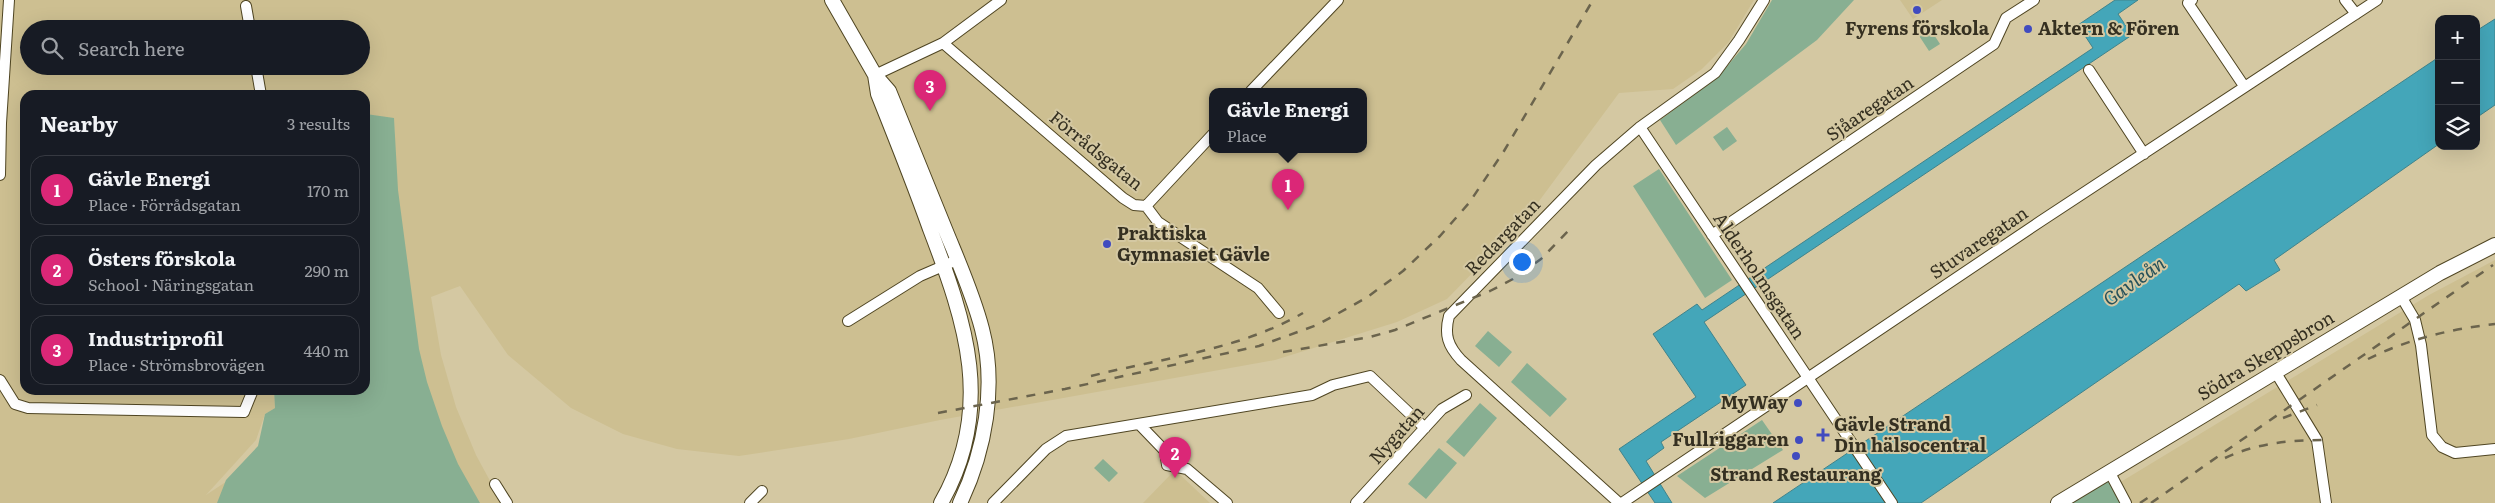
<!DOCTYPE html>
<html lang="en">
<head>
<meta charset="utf-8">
<style>
	:root { --surface:#171b24; --page:#20242c; --text:#f1f3f6; --muted:#9ea1a6; --line:#363941; --accent:#db2777 }
	body { margin:0; font-family:Literata,serif; background:var(--page); color:var(--text) }
	.controls { position:absolute; right:15px; top:15px; display:grid; overflow:hidden; border-radius:10px; box-shadow:0 5px 20px #0002 }
	.controls button { width:45px; height:45px; display:grid; place-items:center; padding:0; border:0; border-bottom:1px solid var(--line); background:var(--surface); color:var(--text); font:25px sans-serif }
	.you { position:absolute; left:1521px; top:261px; width:18px; height:18px; margin:-12px; border:4px solid #fff; border-radius:50%; background:#1a73e8; box-shadow:0 0 0 8px #1a73e833 }
	.badge { display:grid; place-items:center; width:32px; height:32px; border-radius:50%; background:var(--accent); color:#fff; font-size:16px; font-weight:700 }
	.pin { position:absolute; translate:-50% -41px; filter:drop-shadow(0 1px 2px #0008) }
	.pin::after { content:''; position:absolute; top:26px; width:18px; height:15px; background:inherit; clip-path:polygon(0 0,100% 0,50% 100%) }
	.popup { position:absolute; left:1209px; top:88px; width:158px; height:65px; box-sizing:border-box; display:grid; place-content:center; border-radius:10px; background:var(--surface); filter:drop-shadow(0 1px 4px #0005); font-size:16px; white-space:nowrap; color:var(--muted) }
	.popup b { font-size:19px; color:var(--text) }
	.popup::after { content:''; position:absolute; left:50%; top:100%; margin-left:-10px; border:10px solid transparent; border-top-color:var(--surface) }
	.list { margin:0; padding:0; list-style:none }
	h2 { display:flex; justify-content:space-between; align-items:center; height:65px; margin:0; padding:0 20px; font-size:21px }
	h2 small { font-size:16px; font-weight:400; color:var(--muted) }
	.list li { display:grid; grid-template-columns:32px 1fr auto; gap:15px; align-items:center; box-sizing:border-box; height:70px; margin:0 10px 10px; padding:0 10px; border:1px solid var(--line); border-radius:15px }
	.list b { display:block; font-size:19px; white-space:nowrap }
	.list p { margin:0; font-size:16px; white-space:nowrap; color:var(--muted) }
	.list em { font-size:16px; font-style:normal; color:var(--muted) }
	.icon { flex:none; width:28px; height:28px; fill:none; stroke:currentColor; stroke-width:2; stroke-linecap:round; stroke-linejoin:round }
	.map { position:relative; flex:none; width:2495px; height:503px; overflow:hidden }
	.search { position:absolute; background:var(--surface); box-shadow:0 5px 20px #0002; left:20px; top:20px; width:350px; height:55px; display:flex; align-items:center; gap:12px; box-sizing:border-box; padding:0 18px; border-radius:28px; color:var(--muted); font-size:19px }
	.panel { position:absolute; background:var(--surface); box-shadow:0 5px 20px #0002; left:20px; top:90px; width:350px; height:305px; border-radius:15px }
	.map>svg:first-child { display:block }
	.built { fill:#cdbf91; fill-rule:evenodd }
	.green { fill:#88af92 }
	.water { fill:#44a6b9; stroke:#40838b }
	.lines { fill:none; stroke-linecap:round; stroke-linejoin:round }
	.street-casing { stroke:#4f4522; stroke-width:12 }
	.secondary-casing { stroke:#4f4522; stroke-width:16 }
	.street { stroke:#fff; stroke-width:10 }
	.secondary { stroke:#fff; stroke-width:14 }
	.rail { stroke:#6b644d; stroke-width:2.5; stroke-dasharray:9 9; stroke-linecap:butt }
	.poi-dot { fill:#404bbf; stroke:#d4c8a2; stroke-width:2 }
	.labels { text-anchor:middle; stroke-width:4; stroke-linejoin:round; paint-order:stroke }
	.poi-label { font-size:18px; font-weight:bold; fill:#353021; stroke:#d4c8a2; text-anchor:start }
	.street-label { font-size:18px; fill:#353021; stroke:#d4c8a2 }
	.water-label { font-size:19px; font-style:italic; fill:#26515a; stroke:#d4c8a2 }
</style>
</head>
<body>
<div class="map">
<svg width="2495" height="503" viewBox="0 0 2495 503">
	<rect width="100%" height="100%" fill="#d4c8a2"/>
	<!-- built -->
	<path class="built" d="M0 0H1754L1728 43 1702 69 1673 89 1619 93 1528 216 1447 299 1397 322 1275 360 940 420 849 439 739 456 677 449 623 434 571 408 508 355 460 286 431 297 441 355 456 407 476 455 502 503H0ZM29 29H361V66H29ZM1213 91H1363V149H1213ZM25 95H365V116L366 114 394 119 397 192 365 390 206 495 256 440 265 414 275 408 274 390H25Z
		M1900 0H1942L1913 19Z
		M2495 260V503H2086L2429 295Z
		M1175 470 1210 503H1143Z"/>
	<!-- green -->
	<path class="green" d="M1772 0H1854L1817 40 1676 145 1660 120 1717 78 1746 44Z
		M1925 21 1940 44 1929 51 1914 28Z
		M366 114 394 118 398 190 419 349 427 382 442 426 458 464 480 503H217L226 480 258 446 265 414 275 408 274 390H365Z
		M1727 127 1737 141 1723 151 1713 137Z
		M1659 169 1732 280 1705 298 1633 186Z
		M1488 331 1512 352 1499 367 1475 346Z
		M1527 363 1567 399 1550 417 1511 382Z
		M1480 403 1497 418 1464 457 1446 442Z
		M1762 420 1783 450 1705 498 1677 476Z
		M1439 448 1457 463 1426 499 1408 484Z
		M1103 459 1118 473 1109 482 1094 468Z
		M2108 480 2123 503H2072Z"/>
	<!-- water -->
	<path class="water" d="M2115 0H2138L2118 14 2132 35 1704 322 1746 385 1661 442 1664 448 1646 461 1672 503H1655L1619 449 1696 397 1653 334 1697 304 1702 310 2093 48 2078 25Z
		M2495 19V105L2476 118V31Z
		M2439 57V144L2274 260 2280 270 2246 291 2239 284 1921 503H1773Z"/>
	<g class="lines">
		<defs>
			<path id="street" d="M2192 0 2188 3 2244 86
				M2345 0 2356 14
				M246 6 250 29
				M943 43 1123 198 1134 205 1146 206 1158 222 1258 288 1279 313
				M256 66 261 95
				M2089 70 2144 154
				M875 75 943 43 1001 0
				M1251 91 1338 0
				M1640 127 1892 503
				M0 175 1 123 9 0
				M1146 206 1213 134
				M1712 235 1994 44 2006 18 2034 0
				M2402 298 2415 320 2421 345 2432 435 2442 447 2455 453 2495 449
				M848 321 920 276 957 260
				M2276 373 2317 440 2326 503
				M0 380 15 404 28 408 244 412 253 390
				M1139 424 1165 451 1167 465 1187 469 1227 503
				M2109 471 2126 503
				M495 484 507 503
				M750 503 762 491
				M993 503 1046 449 1066 436 1312 395 1333 385 1370 376 1425 428
				M1356 503 1442 409 1466 395
				M1619 503 1461 360C1448 346 1444 335 1449 316L1596 165 1640 127 1715 73 1739 40 1764 0
				M1622 503 2041 221 2377 0"/>
			<path id="secondary" d="M832 0 875 75 889 91C908 137 926 183 945 229 958 261 973 294 982 329 997 386 985 451 960 503
				M875 75 878 94C896 139 914 184 930 229 966 323 995 408 941 503
				M2058 503 2440 273 2495 245"/>
		</defs>
		<!-- street casing -->
		<use href="#street" class="street-casing"/>
		<!-- secondary casing -->
		<use href="#secondary" class="secondary-casing"/>
		<!-- street -->
		<use href="#street" class="street"/>
		<!-- secondary -->
		<use href="#secondary" class="secondary"/>
		<!-- rail -->
		<path class="rail" d="M1283 352 1370 337 1395 330 1490 291 1513 279 1541 259 1572 227
			M2368 359C2408 339 2451 329 2495 324
			M1091 376C1163 358 1239 350 1303 313
			M938 413 1065 389 1259 346 1317 325 1366 298 1403 271 1440 236 1469 203 1504 151 1593 0
			M2283 418 2317 405
			M2225 458C2257 443 2290 440 2325 440
			M2140 503 2155 493
			M2151 503 2493 265"/>
	</g>
	<!-- markers -->
	<g class="poi-dot">
		<circle cx="1917" cy="10" r="5"/>
		<circle cx="2028" cy="29" r="5"/>
		<circle cx="1107" cy="244" r="5"/>
		<circle cx="1798" cy="403" r="5"/>
		<path d="M1820.5 427.5h5v5h5v5h-5v5h-5v-5h-5v-5h5z"/>
		<circle cx="1799" cy="440" r="5"/>
		<circle cx="1796" cy="456" r="5"/>
	</g>
	<g class="labels">
		<!-- poi labels -->
		<g class="poi-label">
			<text x="1917" y="35" text-anchor="middle">Fyrens förskola</text>
			<text x="2038" y="35">Aktern &amp; Fören</text>
			<text x="1117" y="240">Praktiska<tspan x="1117" dy="21">Gymnasiet Gävle</tspan></text>
			<text x="1788" y="409" text-anchor="end">MyWay</text>
			<text x="1834" y="431">Gävle Strand<tspan x="1834" dy="21">Din hälsocentral</tspan></text>
			<text x="1789" y="446" text-anchor="end">Fullriggaren</text>
			<text x="1796" y="481" text-anchor="middle">Strand Restaurang</text>
		</g>
		<!-- street labels -->
		<g class="street-label">
			<text transform="translate(1870 109) rotate(-34)" y="6">Sjåaregatan</text>
			<text transform="translate(1096 151) rotate(39)" y="6">Förrådsgatan</text>
			<text transform="translate(1503 237) rotate(-46)" y="6">Redargatan</text>
			<text transform="translate(1979 243) rotate(-34)" y="6">Stuvaregatan</text>
			<text transform="translate(1759 276) rotate(56)" y="6">Alderholmsgatan</text>
			<text transform="translate(2266 356) rotate(-31)" y="6">Södra Skeppsbron</text>
			<text transform="translate(1397 435) rotate(-48)" y="6">Nygatan</text>
		</g>
		<!-- water labels -->
		<g class="water-label">
			<text transform="translate(2134 281) rotate(-35)" y="7">Gavleån</text>
		</g>
	</g>
</svg>
<div class="controls">
<button>+</button>
<button>−</button>
<button><svg class="icon" aria-label="layers" viewBox="0 0 24 24"><path d="M12 4l9 5-9 5-9-5zM3 14l9 5 9-5"/></svg></button>
</div>
<div class="you"></div>
<div class="pin badge" style="left:1288px;top:210px">1</div>
<div class="popup"><b>Gävle Energi</b>Place</div>
<div class="pin badge" style="left:1175px;top:478px">2</div>
<div class="pin badge" style="left:930px;top:111px">3</div>
<div class="search"><svg class="icon" aria-label="search" viewBox="0 0 24 24"><circle cx="10" cy="10" r="6"/><path d="M15 15l6 6"/></svg>Search here</div>
<section class="panel">
<h2>Nearby<small>3 results</small></h2>
<ul class="list">
<li><span class="badge">1</span><div><b>Gävle Energi</b><p>Place · Förrådsgatan</p></div><em>170 m</em></li>
<li><span class="badge">2</span><div><b>Östers förskola</b><p>School · Näringsgatan</p></div><em>290 m</em></li>
<li><span class="badge">3</span><div><b>Industriprofil</b><p>Place · Strömsbrovägen</p></div><em>440 m</em></li>
</ul>
</section>
</div>
</body>
</html>
